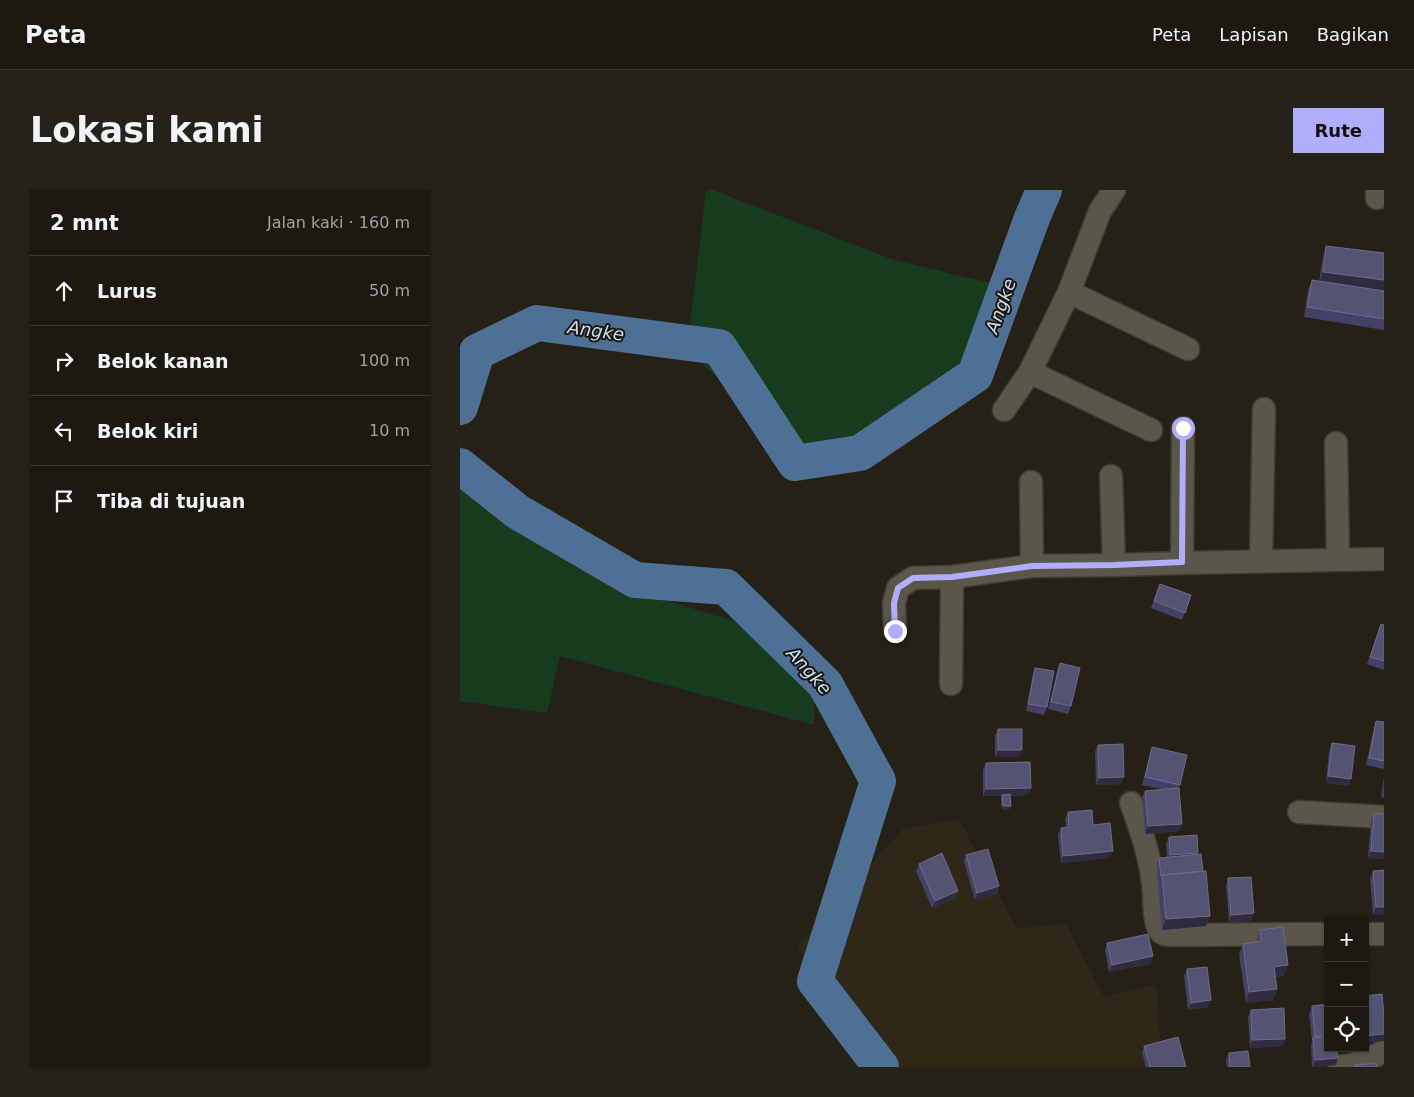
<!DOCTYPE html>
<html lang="id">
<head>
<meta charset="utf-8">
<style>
	:root { --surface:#1c1910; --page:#252219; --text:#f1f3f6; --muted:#a0a09f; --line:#3a3830; --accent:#b0aefa }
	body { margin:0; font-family:"DejaVu Sans",sans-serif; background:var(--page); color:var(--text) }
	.controls { position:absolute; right:15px; bottom:15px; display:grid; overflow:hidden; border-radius:0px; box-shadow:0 1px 4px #0004 }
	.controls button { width:45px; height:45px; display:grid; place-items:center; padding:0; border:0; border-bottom:1px solid var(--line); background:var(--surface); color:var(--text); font:25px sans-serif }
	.stop { position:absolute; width:15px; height:15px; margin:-11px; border:4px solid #b0aefa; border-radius:50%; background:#fff }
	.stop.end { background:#b0aefa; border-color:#fff; box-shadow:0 1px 5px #0008 }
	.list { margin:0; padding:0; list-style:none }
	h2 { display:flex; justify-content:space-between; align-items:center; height:65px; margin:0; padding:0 20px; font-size:21px }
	h2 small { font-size:16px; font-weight:400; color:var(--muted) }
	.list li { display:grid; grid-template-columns:32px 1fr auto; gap:15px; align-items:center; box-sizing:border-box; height:70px; padding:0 20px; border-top:1px solid var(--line) }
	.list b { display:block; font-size:19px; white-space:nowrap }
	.list em { font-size:16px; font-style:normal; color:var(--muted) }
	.icon { flex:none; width:28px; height:28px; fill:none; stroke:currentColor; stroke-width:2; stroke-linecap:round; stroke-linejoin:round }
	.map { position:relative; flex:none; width:924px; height:877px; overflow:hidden; border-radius:0px }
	header { display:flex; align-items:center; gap:30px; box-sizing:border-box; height:70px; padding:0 25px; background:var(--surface); border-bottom:1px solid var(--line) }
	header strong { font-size:24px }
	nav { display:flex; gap:28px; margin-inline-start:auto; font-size:18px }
	.intro { display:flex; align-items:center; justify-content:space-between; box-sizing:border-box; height:120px; padding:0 30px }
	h1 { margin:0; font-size:35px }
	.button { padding:12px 22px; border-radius:0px; background:var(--accent); color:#111; font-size:18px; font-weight:700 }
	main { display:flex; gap:30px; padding:0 30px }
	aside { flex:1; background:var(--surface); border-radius:0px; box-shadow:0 1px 4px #0004 }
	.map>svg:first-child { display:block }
	.built { fill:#2f2818 }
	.green { fill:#163c1d }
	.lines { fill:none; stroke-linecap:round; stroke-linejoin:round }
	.river { stroke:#4f7095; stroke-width:36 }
	.minor-casing { stroke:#3f3c34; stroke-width:25 }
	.minor { stroke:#5b564a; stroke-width:22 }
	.wall { fill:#434166 }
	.shaded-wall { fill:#2f2c41 }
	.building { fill:#555374; stroke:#6d6b86 }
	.route { stroke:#b0aefa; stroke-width:6 }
	.labels { text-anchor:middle; stroke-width:4; stroke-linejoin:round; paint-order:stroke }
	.water-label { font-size:18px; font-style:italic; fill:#c8def6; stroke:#1b170d }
</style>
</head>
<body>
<header>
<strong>Peta</strong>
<nav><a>Peta</a><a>Lapisan</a><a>Bagikan</a></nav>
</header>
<div class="intro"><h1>Lokasi kami</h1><a class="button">Rute</a></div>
<main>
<aside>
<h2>2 mnt<small>Jalan kaki · 160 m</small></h2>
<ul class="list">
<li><svg class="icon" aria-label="ahead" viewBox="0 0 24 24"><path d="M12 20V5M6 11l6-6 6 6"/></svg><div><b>Lurus</b></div><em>50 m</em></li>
<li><svg class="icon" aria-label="right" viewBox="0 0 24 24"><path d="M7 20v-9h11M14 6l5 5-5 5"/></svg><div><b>Belok kanan</b></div><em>100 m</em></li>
<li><svg class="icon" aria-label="left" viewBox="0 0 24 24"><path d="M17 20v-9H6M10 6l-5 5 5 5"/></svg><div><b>Belok kiri</b></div><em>10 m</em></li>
<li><svg class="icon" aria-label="arrive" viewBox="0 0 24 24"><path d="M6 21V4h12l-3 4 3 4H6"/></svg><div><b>Tiba di tujuan</b></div></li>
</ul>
</aside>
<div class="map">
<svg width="924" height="877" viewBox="0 0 924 877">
	<rect width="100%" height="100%" fill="#252116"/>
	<!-- built -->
	<path class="built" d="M499 629 556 738 606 734 644 807 696 795 702 877H418L337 757 443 639Z"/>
	<!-- green -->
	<path class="green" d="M246 0H253L434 70 552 98 499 192 412 252 344 271 270 199 227 160Z
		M0 248 7 287 84 341 173 400 354 456V535L100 466 87 523 0 511Z"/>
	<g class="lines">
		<!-- river -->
		<path class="river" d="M0 217 17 162 77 133 259 157 335 273 400 263 515 185 572 28 584 0
			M0 276 58 322 175 390 266 397 365 494 418 591 355 791 421 877"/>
		<defs>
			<path id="minor" d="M917 0V8
				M609 102 728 159
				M570 182 691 240
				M544 220 570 182 609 102 640 21 654 0
				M876 253 878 369
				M651 286 654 375
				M571 292 572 376
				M801 371 804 219
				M722 373 723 238
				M435 441 434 413 438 398 453 388 492 387 572 376 654 375 722 373 924 369
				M491 494 492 387
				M671 613C681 639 690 665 693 693 695 706 693 728 699 739 702 745 706 745 712 745L868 744
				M839 622 924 627
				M905 744H924
				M879 877C894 875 910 869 924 861"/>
		</defs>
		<!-- minor casing -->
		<use href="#minor" class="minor-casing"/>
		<!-- minor -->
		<use href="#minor" class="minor"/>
	</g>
	<!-- wall -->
	<path class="wall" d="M866 56 924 63V140L844 127 848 100 852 90 859 91 863 67Z
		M700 394 731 405 722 430 691 418Z
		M921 434 924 435V480L907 474Z
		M600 473 611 516 608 524 588 519 597 481Z
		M575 478 587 517 584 525 566 521 573 485Z
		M916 531 924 532V579L906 575 914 538Z
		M538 539 559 567H535V546Z
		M872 553 889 596 866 593 869 561Z
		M638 555 661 594 636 595 635 562Z
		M692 557 720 595 719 598V641L685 644 682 608 685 601 702 599 682 595 690 564Z
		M526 573 571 598 568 605 551 606V616L550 619 542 620 541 609 542 606H523V580Z
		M924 586V608L921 607Z
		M608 622 633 635 650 668 601 673 598 645 601 638 606 637 605 629Z
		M914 623 924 624V669L908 668 911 630Z
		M709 647 738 663 737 664 743 681 750 726 746 736 702 740 698 695 699 693H698L697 675 699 668 707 667 706 654Z
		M506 665 539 696 537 704 515 710 504 672Z
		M459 674 498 701 496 708 472 718 456 681Z
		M924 680V724L913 725 910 689 913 681Z
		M768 688 794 723 791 731 769 732 766 695Z
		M800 740 824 786 815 787 817 799 813 810 786 813 779 764 783 754 796 752Z
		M647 753 693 766 690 774 649 782 645 760Z
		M727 779 748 817 728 820 724 786Z
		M852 816 876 875 852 877 851 855 852 851 849 824Z
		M791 820 825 849 822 856 790 858 788 827Z
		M684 856 726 877H686L682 863Z
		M769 863 790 877H767L766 870Z"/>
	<!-- shaded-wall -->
	<path class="shaded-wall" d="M863 82 924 90V101L859 93Z
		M538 560H562L559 567H535Z
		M868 586 891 589 889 596 866 593Z
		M664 587 661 594 636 595 639 588Z
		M571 598 568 605 523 606 526 599Z
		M543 616H551L550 619 542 620Z
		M722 634 719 641 685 644 688 636Z
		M653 661 650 668 601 673 603 666Z
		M911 661 924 662V669L908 668Z
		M738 663 735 670 707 672 710 665Z
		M539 696 537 704 515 710 517 703Z
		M498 701 496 708 472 718 475 711Z
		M916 717H924V724L913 725Z
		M794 723 791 731 769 732 771 725Z
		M750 726 746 736 702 740 706 729Z
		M693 766 690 774 649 782 652 775Z
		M828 775 824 786 810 787 814 777Z
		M817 799 813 810 786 813 789 802Z
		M751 810 748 817 728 820 731 813Z
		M924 844V851L905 853V846Z
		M868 845V852L853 851 855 847Z
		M825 849 822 856 790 858 792 850Z
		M878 868 876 875 853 877 855 870Z"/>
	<!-- building -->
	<path class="building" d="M866 56 924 63V90L863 82Z
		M852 90 924 101V129L847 117Z
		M700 394 731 405 725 423 694 411Z
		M921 434 924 435V471L910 467Z
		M600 473 620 478 611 516 591 512Z
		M575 478 594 481 587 517 568 514Z
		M916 531 924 532V571L909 568Z
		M538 539H562V560H538Z
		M872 553 895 556 891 589 868 586Z
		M663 554 664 587 639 588 638 555Z
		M692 557 727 565 720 595 685 587Z
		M570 572 571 598 526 599V573Z
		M719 598 722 634 688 636 685 601Z
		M550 604 551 616H543L542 605Z
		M632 620 633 635 650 633 653 661 603 666 601 638 609 637 608 622Z
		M914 623 924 624V662L911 661Z
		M737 645 738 663 710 665 709 647Z
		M528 659 539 696 517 703 506 665Z
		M482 663 498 701 475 711 459 674Z
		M741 664 743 681 702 685V686H701L699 668Z
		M924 680V717H916L913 681Z
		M746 681 750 726 706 729 702 685Z
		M791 687 794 723 771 725 768 688Z
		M823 737 828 775 814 777 817 799 789 802 783 754 801 751 800 740Z
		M688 744 693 766 652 775 647 753Z
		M747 777 751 810 731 813 727 779Z
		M922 804 924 824V844L905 846V806Z
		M868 814V845L855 847 852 816Z
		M824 818 825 849 792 850 791 820Z
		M718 847 726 877H690L684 856Z
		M868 847V858H877L878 868 855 870 853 848Z
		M788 861 790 877H770L769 863Z
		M916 873 917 877H896L895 875Z"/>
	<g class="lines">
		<!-- route -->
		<path class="route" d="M435 441 434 413 438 398 453 388 492 387 572 376 654 375 722 372 723 238"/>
	</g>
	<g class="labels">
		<!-- water labels -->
		<g class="water-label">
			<text transform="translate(541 116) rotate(-70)" y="6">Angke</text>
			<text transform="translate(136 141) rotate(8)" y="6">Angke</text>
			<text transform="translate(349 481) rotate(48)" y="6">Angke</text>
		</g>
	</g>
</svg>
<div class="controls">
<button>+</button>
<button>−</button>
<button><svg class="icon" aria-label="locate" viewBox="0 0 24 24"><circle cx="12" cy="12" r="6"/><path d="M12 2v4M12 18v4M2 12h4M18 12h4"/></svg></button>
</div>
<div class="stop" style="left:723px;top:238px"></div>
<div class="stop end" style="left:435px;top:441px"></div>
</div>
</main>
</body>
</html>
